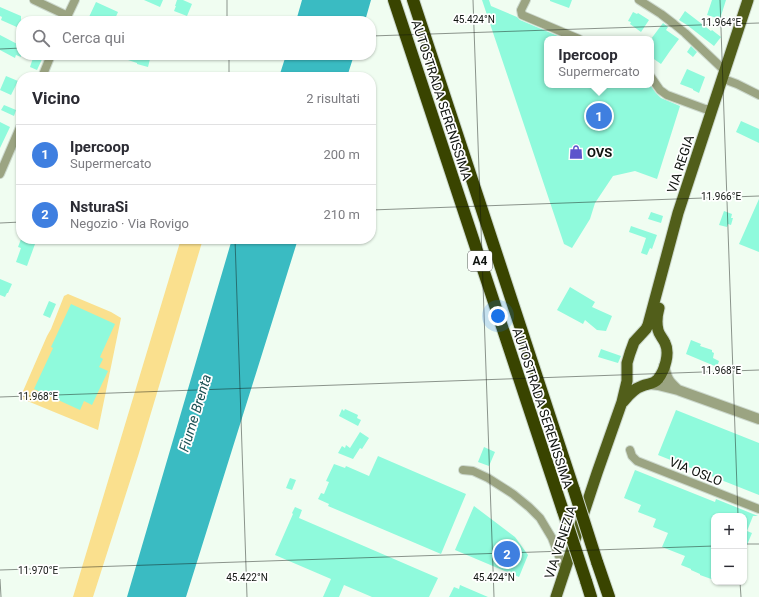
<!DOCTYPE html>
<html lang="it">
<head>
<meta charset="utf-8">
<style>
	:root { --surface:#fff; --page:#f7f7f7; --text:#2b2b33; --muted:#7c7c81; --line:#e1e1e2; --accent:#5d54cc }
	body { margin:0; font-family:Roboto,sans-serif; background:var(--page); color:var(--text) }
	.controls { position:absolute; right:12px; bottom:12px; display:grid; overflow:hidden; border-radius:8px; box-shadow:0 1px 3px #0004 }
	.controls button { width:36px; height:36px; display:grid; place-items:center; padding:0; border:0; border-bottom:1px solid var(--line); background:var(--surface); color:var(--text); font:20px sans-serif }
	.you { position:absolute; left:498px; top:316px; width:14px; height:14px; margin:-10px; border:3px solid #fff; border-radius:50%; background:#1a73e8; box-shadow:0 0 0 6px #1a73e833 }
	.badge { display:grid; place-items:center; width:26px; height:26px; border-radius:50%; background:var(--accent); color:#fff; font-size:13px; font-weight:700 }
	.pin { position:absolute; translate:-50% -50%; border:2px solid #fff; box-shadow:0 1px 4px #0006 }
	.popup { position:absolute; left:544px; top:36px; width:110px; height:52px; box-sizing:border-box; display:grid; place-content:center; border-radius:8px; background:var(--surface); filter:drop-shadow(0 1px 3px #0005); font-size:13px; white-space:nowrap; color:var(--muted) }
	.popup b { font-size:15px; color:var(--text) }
	.popup::after { content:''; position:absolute; left:50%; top:100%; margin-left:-8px; border:8px solid transparent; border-top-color:var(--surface) }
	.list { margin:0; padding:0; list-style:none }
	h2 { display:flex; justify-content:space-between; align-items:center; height:52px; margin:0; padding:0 16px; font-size:17px }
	h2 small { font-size:13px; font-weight:400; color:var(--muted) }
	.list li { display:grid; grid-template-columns:26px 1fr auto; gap:12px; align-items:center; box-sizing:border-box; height:60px; padding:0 16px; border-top:1px solid var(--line) }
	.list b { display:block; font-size:15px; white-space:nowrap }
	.list p { margin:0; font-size:13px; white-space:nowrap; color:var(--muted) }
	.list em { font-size:13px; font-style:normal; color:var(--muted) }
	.icon { flex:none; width:22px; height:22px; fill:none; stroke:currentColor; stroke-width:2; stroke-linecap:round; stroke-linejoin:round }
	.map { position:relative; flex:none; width:759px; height:597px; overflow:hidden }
	.search { position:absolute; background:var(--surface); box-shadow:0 1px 3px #0004; left:16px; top:16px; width:360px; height:44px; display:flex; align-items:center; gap:10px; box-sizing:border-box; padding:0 14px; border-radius:16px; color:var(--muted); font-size:15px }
	.panel { position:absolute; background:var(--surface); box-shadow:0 1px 3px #0004; left:16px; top:72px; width:360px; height:172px; border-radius:16px }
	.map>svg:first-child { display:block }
	.green { fill:#fae08e }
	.water { fill:#3abbc2 }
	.building { fill:#8ffadc }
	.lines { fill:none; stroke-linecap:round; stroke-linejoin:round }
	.minor-casing { stroke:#ccd8cd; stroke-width:10 }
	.tertiary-casing { stroke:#ccd8cd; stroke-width:12 }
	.primary-casing { stroke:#ccd8cd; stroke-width:13 }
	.motorway-casing { stroke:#ccd8cd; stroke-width:14 }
	.minor { stroke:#9ba482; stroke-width:8 }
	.tertiary { stroke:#9ba482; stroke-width:10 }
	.primary { stroke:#515e1a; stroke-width:11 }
	.motorway { stroke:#394400; stroke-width:12 }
	.motorway-bridge-casing { stroke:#ccd8cd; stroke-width:14; stroke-linecap:butt }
	.motorway-bridge { stroke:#394400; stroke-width:12 }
	.ticks { fill:none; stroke:#101410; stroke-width:1; stroke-opacity:0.45 }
	.labels { text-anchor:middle; stroke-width:3.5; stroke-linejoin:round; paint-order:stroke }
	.shield { fill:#fff; stroke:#585a58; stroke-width:1 }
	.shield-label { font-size:12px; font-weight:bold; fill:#101410 }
	.street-label { font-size:13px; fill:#101410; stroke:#fff }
	.poi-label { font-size:13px; font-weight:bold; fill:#101410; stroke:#fff; text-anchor:start }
	.water-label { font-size:14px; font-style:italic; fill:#1e5356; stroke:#fff }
	.ticks-label { font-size:10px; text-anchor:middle; fill:#101410; stroke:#fff; stroke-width:3.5; stroke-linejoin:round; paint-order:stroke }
</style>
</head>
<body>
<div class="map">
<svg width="759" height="597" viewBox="0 0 759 597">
	<rect width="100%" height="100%" fill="#f0fdf1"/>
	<!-- green -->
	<path class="green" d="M181 239H203L139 453 93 597H73Z
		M68 294 111 312 121 318 98 430 20 398 47 336 51 329 64 296Z"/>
	<!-- water -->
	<path class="water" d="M302 0H371L365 21H296Z
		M286 55H354L347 77H279Z
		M232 239H298L186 597H127Z"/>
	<!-- building -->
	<path class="building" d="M144 0H163L160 7Z
		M177 0H183L192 4 187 16 174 11 176 6H175Z
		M482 0H489L491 6 517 17 520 20 565 39H547V85H650L656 93 661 98 680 106 657 179 635 171 613 176 595 203 590 219 572 248 564 244Z
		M550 0H572L569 8 550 1Z
		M712 0H726L720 19 707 15Z
		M96 2 118 12 114 21H103L98 18 97 20 89 17Z
		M0 7 21 16V27L20 26 19 28 1 20 2 17 0 16Z
		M685 11 711 31 712 30 721 37 714 46 687 25 679 20Z
		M633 12 637 14 638 13 649 20 641 32 630 24 631 22 628 21Z
		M663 23 668 27 666 30 679 39 670 51 661 64 651 57V39Z
		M0 35 21 46V57L16 55 15 58 0 50Z
		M691 46 697 52 693 57 687 52Z
		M34 55H44L37 70 30 67Z
		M129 55H151L148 67 137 64V63L128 60Z
		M687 69 705 77 699 93 693 90V89L680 84Z
		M6 76 18 81 11 95 0 90Z
		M4 105 16 110 14 116 1 110Z
		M741 121 759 129V143L736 132Z
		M0 122 10 127 0 148Z
		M759 199V252L739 244Z
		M724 211 732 214 731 218H733L731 225 728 224 727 227 719 225Z
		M651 212 663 216 661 223 648 219Z
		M631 226 657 235 652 249 650 248 647 255 641 253 646 238 629 232Z
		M21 239 35 244 27 266 16 262 21 248 18 247Z
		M0 279 12 284 8 293H7L5 297 0 295Z
		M570 287 595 302 592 307 612 316 606 331 597 330 585 320 583 324 557 310Z
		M49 301 56 304 50 318 43 315Z
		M71 304 115 324 100 357 103 359 99 367 108 371 92 405 84 401 80 410 34 389 53 348 51 347Z
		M691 340 701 344 700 346 712 350V352L714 353 713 358 719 361 717 367 686 354Z
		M601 349 621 356 618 363 598 357Z
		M342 409 344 411 345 409 358 415 357 418 361 420 358 426 339 416Z
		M676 410 759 443V495L658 455Z
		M360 432 369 438 362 449 360 448 353 459 338 453 342 446 345 448 346 445 350 448Z
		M484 447 495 452 489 466 478 462Z
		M378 456 466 494 441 554 328 506 329 504 318 499 321 493 324 494 329 482 326 481 334 464 345 468 346 466 369 476Z
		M635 470 715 502 716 499 758 516H753L747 531 752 533 744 552V516H714V580L700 575V574L691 570V569L681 565 685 556 662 547 668 533 653 527 656 519 638 512 641 505 624 498Z
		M290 478 296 480 292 490 286 488Z
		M474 506 515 537 528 555 519 577 455 550Z
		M295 507 302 510 299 518 438 578 429 597H372L344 585 339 597H323L331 579 275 555 293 514 292 513Z
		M460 585 488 597H449L454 587 459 589Z"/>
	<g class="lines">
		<defs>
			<path id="minor" d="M34 0 68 16
				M526 0 521 10 522 15 579 39
				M639 0 661 14 674 24 685 33 723 69 726 71
				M65 21 75 0
				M42 77 51 55
				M651 77 660 90 667 95 705 109H709L714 106
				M729 81 737 84 759 95
				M0 174 21 125
				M630 450 632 456 637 461 759 509
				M463 470 473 471 488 478 513 494 529 507 540 518 552 538 562 564 566 566"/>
			<path id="tertiary" d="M664 366C667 379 668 381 678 390
				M650 384 658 385 678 390 759 419"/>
			<path id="primary" d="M623 402C628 396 633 389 642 386 648 383 653 385 658 379 665 370 670 353 665 343 663 338 659 335 658 330 656 322 657 315 659 308
				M556 597 597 473 622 402 627 381V363L630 353 634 342 646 329 648 325 678 213 748 0"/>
			<path id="motorway" d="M394 0 563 511
				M413 0 574 490
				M597 562 609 597
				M586 581 591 597"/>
		</defs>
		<!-- minor casing -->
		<use href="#minor" class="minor-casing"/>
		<!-- tertiary casing -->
		<use href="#tertiary" class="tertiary-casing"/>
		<!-- primary casing -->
		<use href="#primary" class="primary-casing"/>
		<!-- motorway casing -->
		<use href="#motorway" class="motorway-casing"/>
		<!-- minor -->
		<use href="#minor" class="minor"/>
		<!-- tertiary -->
		<use href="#tertiary" class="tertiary"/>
		<!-- primary -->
		<use href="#primary" class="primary"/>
		<!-- motorway -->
		<use href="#motorway" class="motorway"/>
		<defs>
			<path id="motorway-bridge" d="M574 490 597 562
				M563 511 586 581"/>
		</defs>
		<!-- motorway-bridge casing -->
		<use href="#motorway-bridge" class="motorway-bridge-casing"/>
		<!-- motorway-bridge -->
		<use href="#motorway-bridge" class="motorway-bridge"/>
	</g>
	<!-- ticks -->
	<path class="ticks" d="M227 0V21M473 0 494 597M720 0 738 516M371 36 759 23M0 49 21 48M229 55V77M371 210 759 196M0 223 21 222M235 239 247 597M0 397 759 370M744 544H759M0 570 714 546M0 579 1 597M740 582 741 597"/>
	<!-- icons -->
	<defs>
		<symbol id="shop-bare" viewBox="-9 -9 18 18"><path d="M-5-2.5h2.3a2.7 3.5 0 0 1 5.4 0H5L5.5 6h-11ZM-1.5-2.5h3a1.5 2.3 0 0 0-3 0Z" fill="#5d54cc" stroke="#fff" stroke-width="2.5" paint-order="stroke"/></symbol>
	</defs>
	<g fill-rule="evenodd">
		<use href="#shop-bare" x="566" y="142" width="20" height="20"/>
	</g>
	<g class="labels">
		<!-- shield labels -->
		<rect class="shield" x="468" y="251" width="24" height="20" rx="3"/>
		<g class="shield-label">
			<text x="480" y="265">A4</text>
		</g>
		<!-- street labels -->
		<g class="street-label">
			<text transform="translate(442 100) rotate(72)" y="5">AUTOSTRADA SERENISSIMA</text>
			<text transform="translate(680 164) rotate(-72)" y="5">VIA REGIA</text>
			<text transform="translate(543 408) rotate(72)" y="5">AUTOSTRADA SERENISSIMA</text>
			<text transform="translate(696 471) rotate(22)" y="5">VIA OSLO</text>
			<text transform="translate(560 542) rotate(-72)" y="5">VIA VENEZIA</text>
		</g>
		<!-- poi labels -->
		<g class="poi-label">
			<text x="587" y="157">OVS</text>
		</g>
		<!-- water labels -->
		<g class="water-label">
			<text transform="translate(195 413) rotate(-73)" y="5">Fiume Brenta</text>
		</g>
	</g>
	<g class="ticks-label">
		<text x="474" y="23">45.424°N</text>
		<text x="721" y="26">11.964°E</text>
		<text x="721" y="200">11.966°E</text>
		<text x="721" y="374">11.968°E</text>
		<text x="38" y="400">11.968°E</text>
		<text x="38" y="574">11.970°E</text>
		<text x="247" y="581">45.422°N</text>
		<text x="494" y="581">45.424°N</text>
	</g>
</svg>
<div class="controls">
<button>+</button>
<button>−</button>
</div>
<div class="you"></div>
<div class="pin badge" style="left:599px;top:116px;background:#3f7fe0">1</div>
<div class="popup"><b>Ipercoop</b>Supermercato</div>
<div class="pin badge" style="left:507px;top:554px;background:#3f7fe0">2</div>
<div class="search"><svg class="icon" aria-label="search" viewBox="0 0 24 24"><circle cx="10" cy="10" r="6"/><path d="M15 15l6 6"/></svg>Cerca qui</div>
<section class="panel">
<h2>Vicino<small>2 risultati</small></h2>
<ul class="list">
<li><span class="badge" style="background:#3f7fe0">1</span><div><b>Ipercoop</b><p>Supermercato</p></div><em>200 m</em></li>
<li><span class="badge" style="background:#3f7fe0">2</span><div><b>NsturaSi</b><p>Negozio · Via Rovigo</p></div><em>210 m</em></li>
</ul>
</section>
</div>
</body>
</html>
